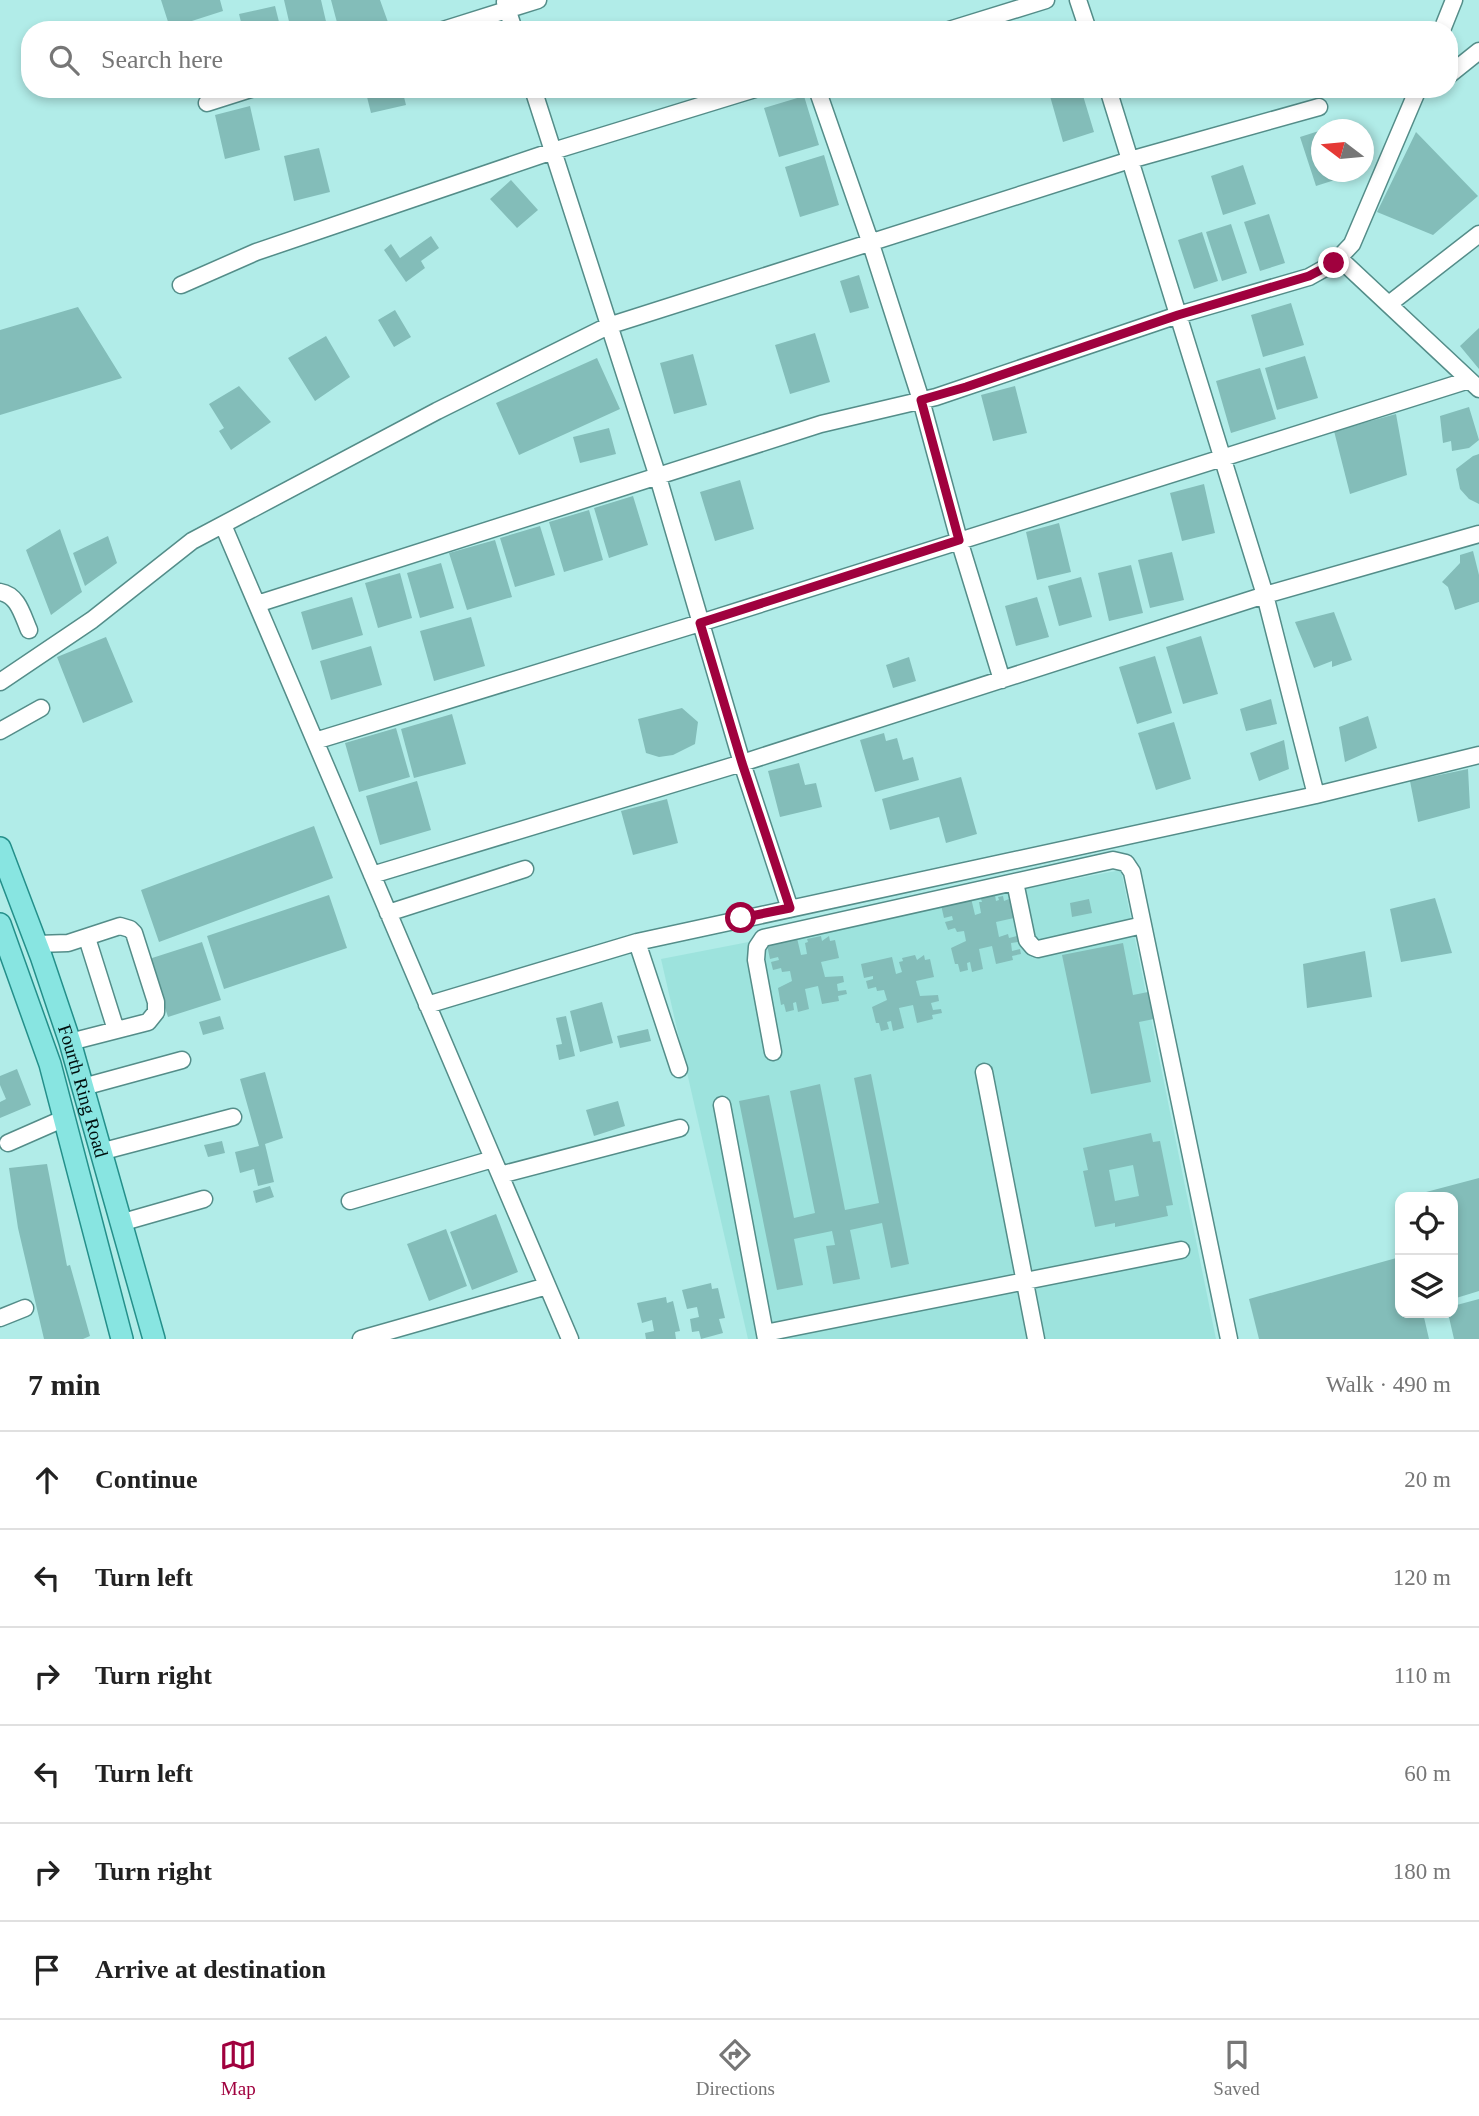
<!DOCTYPE html>
<html lang="en">
<head>
<meta charset="utf-8">
<style>
	:root { --surface:#fff; --page:#f6f6f6; --text:#222; --muted:#767676; --line:#e0e0e0; --accent:#a0013e }
	body { margin:0; font-family:Georgia,serif; background:var(--page); color:var(--text) }
	.controls { position:absolute; right:21px; bottom:21px; display:grid; overflow:hidden; border-radius:14px; box-shadow:0 4px 10px #0003 }
	.controls button { width:63px; height:63px; display:grid; place-items:center; padding:0; border:0; border-bottom:2px solid var(--line); background:var(--surface); color:var(--text); font:35px sans-serif }
	.compass { position:absolute; left:1311px; top:119px; width:63px; height:63px; border-radius:50%; background:var(--surface); box-shadow:0 4px 10px #0003; rotate:286deg }
	.stop { position:absolute; width:21px; height:21px; margin:-16px; border:5px solid #a0013e; border-radius:50%; background:#fff }
	.stop.end { background:#a0013e; border-color:#fff; box-shadow:0 2px 7px #0008 }
	.list { margin:0; padding:0; list-style:none }
	h2 { display:flex; justify-content:space-between; align-items:center; height:91px; margin:0; padding:0 28px; font-size:30px }
	h2 small { font-size:23px; font-weight:400; color:var(--muted) }
	.list li { display:grid; grid-template-columns:46px 1fr auto; gap:21px; align-items:center; box-sizing:border-box; height:98px; padding:0 28px; border-top:2px solid var(--line) }
	.list b { display:block; font-size:26px; white-space:nowrap }
	.list em { font-size:23px; font-style:normal; color:var(--muted) }
	.icon { flex:none; width:38px; height:38px; fill:none; stroke:currentColor; stroke-width:2; stroke-linecap:round; stroke-linejoin:round }
	.map { position:relative; flex:none; width:1479px; height:1339px; overflow:hidden }
	.search { position:absolute; background:var(--surface); box-shadow:0 4px 10px #0003; left:21px; right:21px; top:21px; height:77px; display:flex; align-items:center; gap:18px; box-sizing:border-box; padding:0 24px; border-radius:28px; color:var(--muted); font-size:26px }
	.sheet { height:679px; background:var(--surface) }
	nav { display:flex; justify-content:space-around; align-items:center; box-sizing:border-box; height:98px; border-top:2px solid var(--line); background:var(--surface); font-size:19px; color:var(--muted) }
	nav a { display:grid; justify-items:center; gap:4px }
	nav .on { color:var(--accent) }
	.map>svg:first-child { display:block }
	.built { fill:#9de3dd }
	.building { fill:#83bdb9; fill-rule:evenodd }
	.lines { fill:none; stroke-linecap:round; stroke-linejoin:round }
	.minor-casing { stroke:#548d89; stroke-width:19 }
	.major-casing { stroke:#248f8a; stroke-width:24 }
	.minor { stroke:#fff; stroke-width:16 }
	.major { stroke:#88e5e1; stroke-width:21 }
	.route { stroke:#a0013e; stroke-width:9 }
	.labels { text-anchor:middle; stroke-width:7; stroke-linejoin:round; paint-order:stroke }
	.street-label { font-size:19px; fill:#00100f; stroke:#fff }
</style>
</head>
<body>
<div class="map">
<svg width="1479" height="1339" viewBox="0 0 1479 1339">
	<rect width="100%" height="100%" fill="#b1ece8"/>
	<!-- built -->
	<path class="built" d="M1121 870 1216 1339H748L661 959Z"/>
	<!-- building -->
	<path class="building" d="M161 0H220L223 11 170 28Z
		M284 0H321L328 30H291Z
		M331 0H380L389 25 377 30H339Z
		M275 6 281 30H243L239 14Z
		M365 89H402L406 105 371 113Z
		M1048 89H1081L1094 132 1063 142Z
		M804 96 819 145 779 157 764 108Z
		M250 106 260 150 225 159 215 115Z
		M1322 130V172H1339L1341 178 1316 186 1300 137Z
		M1416 132 1478 196 1433 235 1377 212Z
		M319 148 330 192 294 201 284 156Z
		M824 155 839 205 800 217 785 167Z
		M1243 165 1256 204 1223 215 1211 176Z
		M511 180 538 210 517 228 490 199Z
		M1269 214 1285 263 1260 271 1244 222Z
		M1231 224 1247 273 1222 281 1206 232Z
		M1202 232 1218 281 1194 289 1178 240Z
		M431 236 439 248 421 261 425 268 406 282 384 250 391 244 400 258Z
		M859 275 869 308 850 313 840 281Z
		M1291 303 1304 345 1263 357 1251 315Z
		M78 307 122 378 0 415V330Z
		M395 310 411 337 394 347 378 320Z
		M1479 328V369L1460 346Z
		M815 333 830 382 790 394 775 345Z
		M326 336 350 377 315 401 288 358Z
		M693 354 707 405 674 414 660 363Z
		M1305 356 1318 398 1277 410 1265 368Z
		M597 358 620 409 519 455 496 403Z
		M1260 368 1276 419 1231 433 1216 381Z
		M239 386 271 422 231 450 219 431 224 428 209 404Z
		M1015 386 1027 433 993 441 981 395Z
		M1469 407 1479 440 1469 448 1452 451 1451 441 1443 443 1440 416Z
		M1396 414 1407 475 1350 494 1334 431Z
		M609 428 616 454 580 463 573 437Z
		M1479 454V504L1469 499 1460 489 1456 469 1473 456Z
		M740 480 754 529 715 541 700 492Z
		M1204 484 1215 533 1182 541 1170 493Z
		M633 496 648 545 609 558 594 508Z
		M589 510 603 560 564 572 549 522Z
		M1059 523 1071 572 1037 580 1026 532Z
		M540 526 555 575 515 587 500 538Z
		M60 529 82 592 51 615 26 550Z
		M108 536 117 563 85 586 73 553Z
		M495 540 512 597 467 610 449 553Z
		M1473 551 1479 575V602L1455 610 1448 587 1442 582 1460 563V555Z
		M1172 552 1184 600 1150 608 1138 560Z
		M441 563 454 608 420 618 407 573Z
		M1131 565 1143 613 1109 621 1098 573Z
		M400 573 412 618 378 628 365 583Z
		M1081 577 1092 617 1059 626 1048 586Z
		M352 597 363 635 312 650 301 612Z
		M1037 597 1049 637 1016 646 1005 606Z
		M1334 612 1352 660 1332 667V661L1314 668 1295 622Z
		M471 617 485 666 434 681 420 631Z
		M1201 636 1218 694 1183 704 1166 647Z
		M106 637 133 702 83 723 57 657Z
		M371 646 382 685 331 700 320 661Z
		M1155 656 1172 713 1137 724 1119 667Z
		M909 657 916 681 893 688 886 665Z
		M1271 699 1277 724 1246 731 1240 709Z
		M682 708 698 722 695 744 673 755 659 757 646 753 638 719Z
		M452 714 466 764 414 778 401 729Z
		M1368 716 1377 748 1345 762 1339 727Z
		M1174 722 1191 779 1156 790 1138 733Z
		M396 728 410 777 359 792 345 743Z
		M884 733 886 741 897 738 903 760 913 757 919 780 875 792 860 740Z
		M1284 740 1289 769 1259 781 1250 753Z
		M799 763 805 785 816 783 822 807 780 817 768 771Z
		M1468 769 1470 808 1418 822 1410 781Z
		M961 777 977 834 946 843 939 817 890 830 882 799Z
		M417 781 431 830 380 845 366 796Z
		M667 799 678 843 633 855 621 811Z
		M314 826 333 878 159 942 141 890Z
		M329 895 347 948 224 989 207 936Z
		M995 895 996 901 999 900 998 897 1003 896 1004 901 1009 899 1014 918 996 922 999 937 1008 934 1009 938 1017 936 1018 942 1011 943 1012 951 1020 949 1021 954 1012 956 1013 960 996 964 992 946 979 949 983 969 972 972 970 962 967 963 968 970 960 972 958 964H955L951 948 966 941 964 931 957 932 955 928 948 930 945 922 953 920 952 916 944 918 941 905 971 898 975 915 981 913 979 902H982L981 899Z
		M1435 898 1452 953 1401 962 1390 909Z
		M1089 899 1092 913 1072 917 1070 903Z
		M821 936 822 941 829 936 830 941 835 940 839 958 821 962 825 977 843 976 844 982 837 984 838 991 846 990 847 994 838 996 839 1001 822 1004 818 986 805 989 809 1009 798 1012 796 1002 793 1003 794 1010 786 1012 784 1004 781 1005 778 988 792 981 790 971 782 972 781 968 773 970 771 962 779 960 778 957 770 959 767 945 797 938 801 955 807 954 805 943 808 942 807 939Z
		M202 942 221 1000 168 1017 149 959Z
		M1123 943 1133 995 1148 992 1154 1019 1139 1022 1151 1082 1091 1094 1062 955Z
		M1365 951 1372 997 1307 1008 1303 964Z
		M915 955 917 960 924 955 925 960 930 959 934 977 916 981 920 996 938 995 939 1001 931 1003 933 1010 941 1009 942 1013 932 1015 933 1019 917 1023 913 1005 899 1008 904 1028 893 1031 891 1021 887 1022 889 1029 881 1031 879 1023H876L872 1007 887 1000 884 990 877 991 876 987 868 989 866 981 873 979V976L864 978 861 964 892 957 896 974 902 972 899 962 903 961 902 958Z
		M602 1002 613 1043 580 1052 570 1011Z
		M220 1016 224 1029 203 1035 199 1022Z
		M566 1016 575 1056 559 1060 556 1045 562 1044 556 1018Z
		M648 1029 651 1041 620 1048 617 1036Z
		M17 1069 31 1105 0 1118V1102L6 1099 0 1085V1076Z
		M265 1072 283 1138 265 1144 274 1182 258 1186 254 1169 240 1173 235 1152 259 1146 240 1079Z
		M871 1074 909 1264 891 1268 882 1223 850 1230 860 1279 833 1284 826 1246 835 1245 832 1231 794 1239 803 1285 777 1290 739 1101 769 1095 794 1218 815 1213 790 1091 820 1084 845 1210 879 1203 854 1078Z
		M618 1101 625 1126 594 1136 586 1110Z
		M1151 1133 1153 1142 1160 1141 1173 1205 1166 1206 1168 1216 1115 1227V1223L1095 1227 1083 1171 1088 1170 1083 1148ZM1133 1165 1139 1196 1115 1201 1109 1170Z
		M222 1141 225 1153 208 1157 204 1145Z
		M47 1164 67 1266 70 1265 90 1336 83 1339H44L18 1228 9 1168Z
		M1479 1178V1291L1453 1299V1197L1411 1196Z
		M270 1186 274 1197 256 1203 253 1191Z
		M496 1214 518 1272 472 1290 450 1232Z
		M446 1229 467 1286 429 1301 407 1244Z
		M1400 1257V1313H1423L1429 1339H1259L1249 1299Z
		M711 1283 712 1289 718 1288 725 1318 719 1319 723 1333 701 1339 699 1331 692 1332 690 1319 699 1317 697 1307 687 1309 682 1290Z
		M666 1297 667 1303 673 1301 680 1331 675 1332 676 1339H646L645 1333 654 1331 652 1320 642 1323 637 1303Z
		M1479 1299V1339H1454L1448 1313H1453V1306Z"/>
	<g class="lines">
		<defs>
			<path id="minor" d="M1078 0 1088 30
				M505 2 514 30
				M443 30 538 0
				M949 30 1046 0
				M1442 30 1454 0
				M1449 75 1479 51
				M817 89 870 241 921 400 959 540 1002 680
				M1108 89 1265 595 1316 795
				M207 103 251 89
				M1339 258 1479 389
				M181 285 256 252 553 151 755 89
				M1389 304 1479 234
				M223 525 570 1339
				M0 592C18 595 22 614 29 630
				M257 604 821 424 936 397 1178 315 1309 277 1334 263 1352 244 1418 89
				M0 682 92 620 192 541 437 411 608 326 1130 160 1319 107
				M0 731 41 708
				M315 741 700 623 1469 380
				M372 875 742 763 658 477 533 89
				M1015 882 1027 940 1033 947 1038 949 1143 925
				M790 909 742 763 1265 595 1479 534
				M388 913 525 869
				M87 938 116 1030
				M637 942 679 1069
				M37 944 68 943 120 926 130 929 134 933 156 1002V1012L148 1022 70 1042
				M427 1005 637 942 1316 795 1479 755
				M773 1052 756 960 757 947 763 938 1113 860 1126 863 1132 872 1229 1339
				M984 1072 1036 1339
				M83 1087 182 1060
				M722 1105 766 1339
				M8 1143 65 1118
				M100 1152 233 1117
				M500 1175 680 1128
				M350 1201 493 1159
				M120 1223 204 1199
				M0 1318 25 1308
				M765 1333 1181 1250
				M361 1339 547 1286"/>
			<g id="major">
				<path id="s1" d="M0 848 41 956 70 1042 154 1339"/>
				<path d="M0 924 50 1064 122 1339"/>
			</g>
		</defs>
		<!-- minor casing -->
		<use href="#minor" class="minor-casing"/>
		<!-- major casing -->
		<use href="#major" class="major-casing"/>
		<!-- minor -->
		<use href="#minor" class="minor"/>
		<!-- major -->
		<use href="#major" class="major"/>
	</g>
	<g class="lines">
		<!-- route -->
		<path class="route" d="M741 918 790 908 742 763 700 623 959 540 921 400 966 387 1178 315 1309 276 1334 263"/>
	</g>
	<g class="labels">
		<!-- street labels -->
		<g class="street-label">
			<text dy="7" stroke="none"><textPath href="#s1" startOffset="257">Fourth Ring Road</textPath></text>
		</g>
	</g>
</svg>
<div class="controls">
<button><svg class="icon" aria-label="locate" viewBox="0 0 24 24"><circle cx="12" cy="12" r="6"/><path d="M12 2v4M12 18v4M2 12h4M18 12h4"/></svg></button>
<button><svg class="icon" aria-label="layers" viewBox="0 0 24 24"><path d="M12 4l9 5-9 5-9-5zM3 14l9 5 9-5"/></svg></button>
</div>
<svg class="compass" viewBox="-18 -18 36 36"><path d="M0-13l5 13h-10z" fill="#e53935"/><path d="M0 13l5-13h-10z" fill="#767676"/></svg>
<div class="stop" style="left:741px;top:918px"></div>
<div class="stop end" style="left:1334px;top:263px"></div>
<div class="search"><svg class="icon" aria-label="search" viewBox="0 0 24 24"><circle cx="10" cy="10" r="6"/><path d="M15 15l6 6"/></svg>Search here</div>
</div>
<section class="sheet">
<h2>7 min<small>Walk · 490 m</small></h2>
<ul class="list">
<li><svg class="icon" aria-label="ahead" viewBox="0 0 24 24"><path d="M12 20V5M6 11l6-6 6 6"/></svg><div><b>Continue</b></div><em>20 m</em></li>
<li><svg class="icon" aria-label="left" viewBox="0 0 24 24"><path d="M17 20v-9H6M10 6l-5 5 5 5"/></svg><div><b>Turn left</b></div><em>120 m</em></li>
<li><svg class="icon" aria-label="right" viewBox="0 0 24 24"><path d="M7 20v-9h11M14 6l5 5-5 5"/></svg><div><b>Turn right</b></div><em>110 m</em></li>
<li><svg class="icon" aria-label="left" viewBox="0 0 24 24"><path d="M17 20v-9H6M10 6l-5 5 5 5"/></svg><div><b>Turn left</b></div><em>60 m</em></li>
<li><svg class="icon" aria-label="right" viewBox="0 0 24 24"><path d="M7 20v-9h11M14 6l5 5-5 5"/></svg><div><b>Turn right</b></div><em>180 m</em></li>
<li><svg class="icon" aria-label="arrive" viewBox="0 0 24 24"><path d="M6 21V4h12l-3 4 3 4H6"/></svg><div><b>Arrive at destination</b></div></li>
</ul>
</section>
<nav>
<a class="on"><svg class="icon" aria-label="map" viewBox="0 0 24 24"><path d="M3 6l6-2 6 2 6-2v14l-6 2-6-2-6 2zM9 4v14M15 6v14"/></svg>Map</a>
<a><svg class="icon" aria-label="directions" viewBox="0 0 24 24"><path d="M12 3l9 9-9 9-9-9zM9 14v-3h6M13 9l2 2-2 2"/></svg>Directions</a>
<a><svg class="icon" aria-label="saved" viewBox="0 0 24 24"><path d="M7 4h10v16l-5-4-5 4z"/></svg>Saved</a>
</nav>
</body>
</html>
